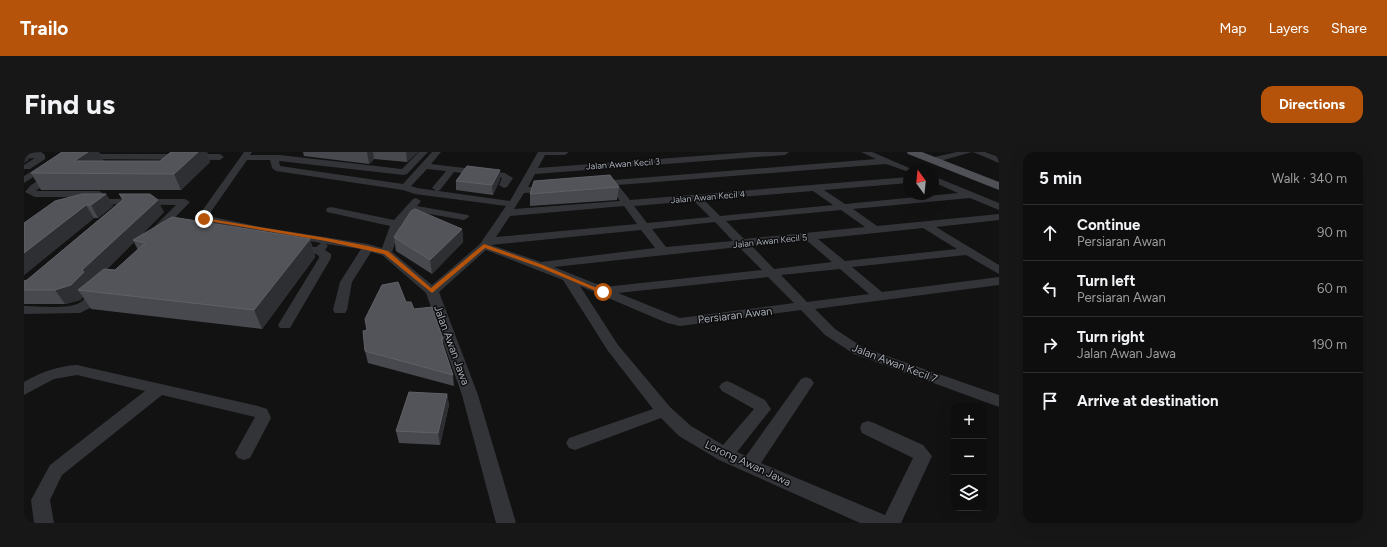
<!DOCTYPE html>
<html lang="en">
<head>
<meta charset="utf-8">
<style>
	:root { --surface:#0e0e0e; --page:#171717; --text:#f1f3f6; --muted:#9b9c9e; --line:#2e2e2e; --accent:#b45309 }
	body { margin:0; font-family:Figtree,sans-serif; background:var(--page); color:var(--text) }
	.controls { position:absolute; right:12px; bottom:12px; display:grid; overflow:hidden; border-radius:8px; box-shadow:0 4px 16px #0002 }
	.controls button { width:36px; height:36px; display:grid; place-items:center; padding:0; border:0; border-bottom:1px solid var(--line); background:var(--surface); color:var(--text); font:20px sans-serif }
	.compass { position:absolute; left:879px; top:12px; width:36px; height:36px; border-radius:50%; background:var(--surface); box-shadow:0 4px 16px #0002; rotate:345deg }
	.stop { position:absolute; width:12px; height:12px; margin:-9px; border:3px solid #b45309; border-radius:50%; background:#fff }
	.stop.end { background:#b45309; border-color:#fff; box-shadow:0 1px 4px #0008 }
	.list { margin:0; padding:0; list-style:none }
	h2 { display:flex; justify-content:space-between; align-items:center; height:52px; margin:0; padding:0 16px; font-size:17px }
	h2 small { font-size:13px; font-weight:400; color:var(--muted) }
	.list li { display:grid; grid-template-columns:26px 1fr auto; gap:12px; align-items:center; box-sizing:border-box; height:56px; padding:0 16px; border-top:1px solid var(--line) }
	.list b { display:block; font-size:15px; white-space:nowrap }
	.list p { margin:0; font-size:13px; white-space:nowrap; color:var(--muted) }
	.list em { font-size:13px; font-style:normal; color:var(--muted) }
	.icon { flex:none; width:22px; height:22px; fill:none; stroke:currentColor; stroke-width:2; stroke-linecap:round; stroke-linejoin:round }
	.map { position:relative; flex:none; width:975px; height:371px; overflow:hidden; border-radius:12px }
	header { display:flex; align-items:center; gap:24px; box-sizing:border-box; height:56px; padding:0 20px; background:var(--accent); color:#fff }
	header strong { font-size:19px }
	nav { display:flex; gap:22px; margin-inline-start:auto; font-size:14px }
	.intro { display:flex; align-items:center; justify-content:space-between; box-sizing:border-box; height:96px; padding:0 24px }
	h1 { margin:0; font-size:28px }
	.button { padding:10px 18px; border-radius:12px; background:var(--accent); color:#fff; font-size:14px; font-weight:700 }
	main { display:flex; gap:24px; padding:0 24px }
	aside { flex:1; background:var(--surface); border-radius:12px; box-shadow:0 4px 16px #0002 }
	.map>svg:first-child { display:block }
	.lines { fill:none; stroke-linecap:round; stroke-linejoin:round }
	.minor { fill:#333438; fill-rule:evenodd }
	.major { fill:#4f5157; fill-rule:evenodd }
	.wall { fill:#48494e; fill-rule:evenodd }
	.shaded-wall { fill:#2e2f32 }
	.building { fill:#525459; stroke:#5f6167 }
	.route { fill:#b45309 }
	.labels { text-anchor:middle; stroke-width:3; stroke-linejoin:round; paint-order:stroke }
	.far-street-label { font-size:9px; fill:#a4aab3; stroke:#0d0d0e }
	.street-label { font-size:11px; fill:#a4aab3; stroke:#0d0d0e }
</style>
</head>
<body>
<header>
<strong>Trailo</strong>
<nav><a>Map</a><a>Layers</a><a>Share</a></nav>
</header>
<div class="intro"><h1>Find us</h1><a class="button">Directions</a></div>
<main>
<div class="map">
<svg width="975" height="371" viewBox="0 0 975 371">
	<rect width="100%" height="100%" fill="#121213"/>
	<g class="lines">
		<!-- minor -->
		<path class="minor" d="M17 0 21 3V7L6 17H0V13L11 6 0 7V1Z
			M38 0H48L0 31V24Z
			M220 0H228L226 3H256L378 17 395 0H404L383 22 380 23 255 9 256 14 379 32 408 0H417L407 12 481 21 489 26 483 35 480 36 475 33 478 26 430 20 416 38 413 39 408 36 422 19 403 17 387 34 393 36 486 49 514 0H545L541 3H521L514 16 727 0H765L761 3 511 22 504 35 526 33 531 36 526 39 500 41 490 57 596 49 585 34 573 35 568 32 570 30 581 29 579 26 584 23 590 28 852 7 837 0H848L890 18H885V20L862 12 594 33 606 48 885 25V31L800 38 821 52 934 41 909 30V24L975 51V58L946 46 829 57 853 74 975 62V68L912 75 975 113V122L942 103 828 115 858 140 975 125V133L791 157 811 177 840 196 975 243V255L830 202 801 183 777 158 656 174 643 171 556 134 594 193 646 255 667 274 699 293 730 257 698 239 695 235 698 231 703 229 708 231 741 248 747 257 713 300 722 304 777 227 782 225 787 227 790 231 737 311 861 363 889 306 838 281 836 276 838 271 844 269 850 271 899 293 908 304 877 371H836L695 308 655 284 637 266 551 298 545 296 542 291 545 286 629 257 584 199 539 128 462 98 415 140 454 243 492 371H472L438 243 402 141 358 103 347 100 328 130 323 158 321 161H311L309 158 316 130 337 97 302 92 304 94 301 98 307 102V106L266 176H256L254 173 295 106V104L292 102 266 97 264 95 270 92 292 95 297 91 178 69 173 66ZM223 8H246L248 16 252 19 379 38 391 42 482 54 456 92 408 133 368 100 377 73 388 59 440 68 445 65 444 63 393 54 397 49 392 46 389 47 370 68 307 55 303 56 302 58 303 60 366 74 358 96 344 92 237 75 184 64ZM789 39 809 53 696 64 680 48ZM670 49 686 65 623 71 610 54ZM600 54 613 72 472 85 486 64ZM817 58 841 75 720 87 702 69ZM691 70 709 89 642 95 628 77ZM899 76 933 97 821 109 794 87ZM617 78 631 96 517 110 467 93ZM782 88 808 110 750 117 727 93ZM715 95 738 118 580 135 530 115ZM816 117 845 142 783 150 757 123ZM744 125 770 151 656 166 594 141Z
			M933 0H948L909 11 905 8 906 6Z
			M949 0H961L975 5V11Z
			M59 2H196L200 5 196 8 56 7 55 5Z
			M29 19 34 22 32 24 12 39H75L80 42 75 45H11L1 40 7 33Z
			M67 47H161L166 50 134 83 130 84 125 81 126 79 152 53 63 52 62 50Z
			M76 134 82 138 80 141 66 156 56 161 0 162V154C14 154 46 158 57 150 63 145 67 136 76 134Z
			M53 213 234 254 243 257 247 266 226 306 220 308 214 306 211 301 231 265 138 243 38 323 26 348 30 371H10L7 348 26 313 121 239 53 223 30 227 0 243V230C17 220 34 214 53 213Z"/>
		<!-- major -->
		<path class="major" d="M883 0H898L975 30V38L884 2Z"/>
	</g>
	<!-- wall -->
	<path class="wall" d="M75 0 79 9H136L147 0H183L186 10 157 38H17L7 21Z
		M279 0H394L383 10 350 7 345 12 280 4Z
		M970 0H975V3L970 1Z
		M476 18V27L469 43 432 38V29Z
		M595 35 593 48 506 54V42Z
		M82 42 89 54 74 66H70L0 123V71Z
		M95 42 140 60 117 83 286 87 291 105 238 177 67 157 59 145 56 148 41 152H0V129L3 128 98 48ZM110 90 114 98 91 118 83 117Z
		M438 77 439 90 408 122 372 99 370 85Z
		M382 150 390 157 419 187V195L429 223 430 234 344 211 341 199 343 178Z
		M423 242 425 253 416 293 375 291 372 279Z"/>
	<!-- shaded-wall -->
	<path class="shaded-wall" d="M0 0 5 8 0 11Z
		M64 0H75L80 10 50 9Z
		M174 0H183L186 10 157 38 150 22Z
		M343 0H349L350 7 345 12Z
		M382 0H394L383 10Z
		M476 18V27L469 43 468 33Z
		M82 42 89 54 74 66 67 53Z
		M134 48 140 60 112 89 109 88 110 90 68 132 54 138 59 145 56 148 41 152 31 138 58 118Z
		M62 53 70 66 0 123V101Z
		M438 77 439 90 408 122 406 108Z
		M286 87 291 105 238 177 230 158Z
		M423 242 425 253 416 293 414 281Z"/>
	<!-- building -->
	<path class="building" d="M38 0H64L50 9H136L147 0H174L150 22 7 21Z
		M443 14 476 18 468 33 432 29Z
		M586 23 595 35 506 42 510 29Z
		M58 42H82L67 53H62L0 101V71L31 49Z
		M95 42H126L134 48 58 118 60 120 47 133 31 138H0V129L3 128 100 47Z
		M391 57 438 77 406 108 370 85 387 59Z
		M148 65 286 87 230 158 54 138 80 117 91 118 121 91 109 88Z
		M374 130 382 150H387L390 157 408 155 419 187H417L429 223 341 199 339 179 343 178 341 167 358 133Z
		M385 240 423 242 414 281 372 279Z"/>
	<!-- route -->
	<path class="route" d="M180 66 302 86 344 94 364 99 407 136 460 92 519 113 582 140 577 141 515 115 461 96 408 141 360 102 302 89 179 68Z"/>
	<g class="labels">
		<!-- far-street labels -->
		<g class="far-street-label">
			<text transform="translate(599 12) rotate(-4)" y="3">Jalan Awan Kecil 3</text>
			<text transform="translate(684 45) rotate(-5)" y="3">Jalan Awan Kecil 4</text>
			<text transform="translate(746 89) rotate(-6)" y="3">Jalan Awan Kecil 5</text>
		</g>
		<!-- street labels -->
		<g class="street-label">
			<text transform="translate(711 163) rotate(-7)" y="4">Persiaran Awan</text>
			<text transform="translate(428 193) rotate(70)" y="4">Jalan Awan Jawa</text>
			<text transform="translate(871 211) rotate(21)" y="4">Jalan Awan Kecil 7</text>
			<text transform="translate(724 311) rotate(25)" y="4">Lorong Awan Jawa</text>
		</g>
	</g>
</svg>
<div class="controls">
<button>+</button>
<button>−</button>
<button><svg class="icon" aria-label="layers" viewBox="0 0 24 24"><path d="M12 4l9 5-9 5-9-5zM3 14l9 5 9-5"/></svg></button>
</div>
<svg class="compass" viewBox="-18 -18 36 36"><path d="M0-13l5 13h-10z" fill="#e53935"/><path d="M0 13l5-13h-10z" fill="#9b9c9e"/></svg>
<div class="stop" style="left:579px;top:140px"></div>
<div class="stop end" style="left:180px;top:67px"></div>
</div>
<aside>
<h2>5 min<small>Walk · 340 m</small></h2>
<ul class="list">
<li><svg class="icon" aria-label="ahead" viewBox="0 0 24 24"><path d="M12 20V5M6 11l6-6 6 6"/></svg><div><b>Continue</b><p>Persiaran Awan</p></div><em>90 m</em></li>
<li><svg class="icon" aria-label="left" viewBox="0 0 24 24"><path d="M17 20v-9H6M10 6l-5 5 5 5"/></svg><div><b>Turn left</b><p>Persiaran Awan</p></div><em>60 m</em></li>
<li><svg class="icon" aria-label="right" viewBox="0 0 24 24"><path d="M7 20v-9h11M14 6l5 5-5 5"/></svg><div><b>Turn right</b><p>Jalan Awan Jawa</p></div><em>190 m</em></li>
<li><svg class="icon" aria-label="arrive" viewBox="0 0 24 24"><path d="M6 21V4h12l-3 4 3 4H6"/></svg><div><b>Arrive at destination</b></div></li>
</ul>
</aside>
</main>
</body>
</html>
